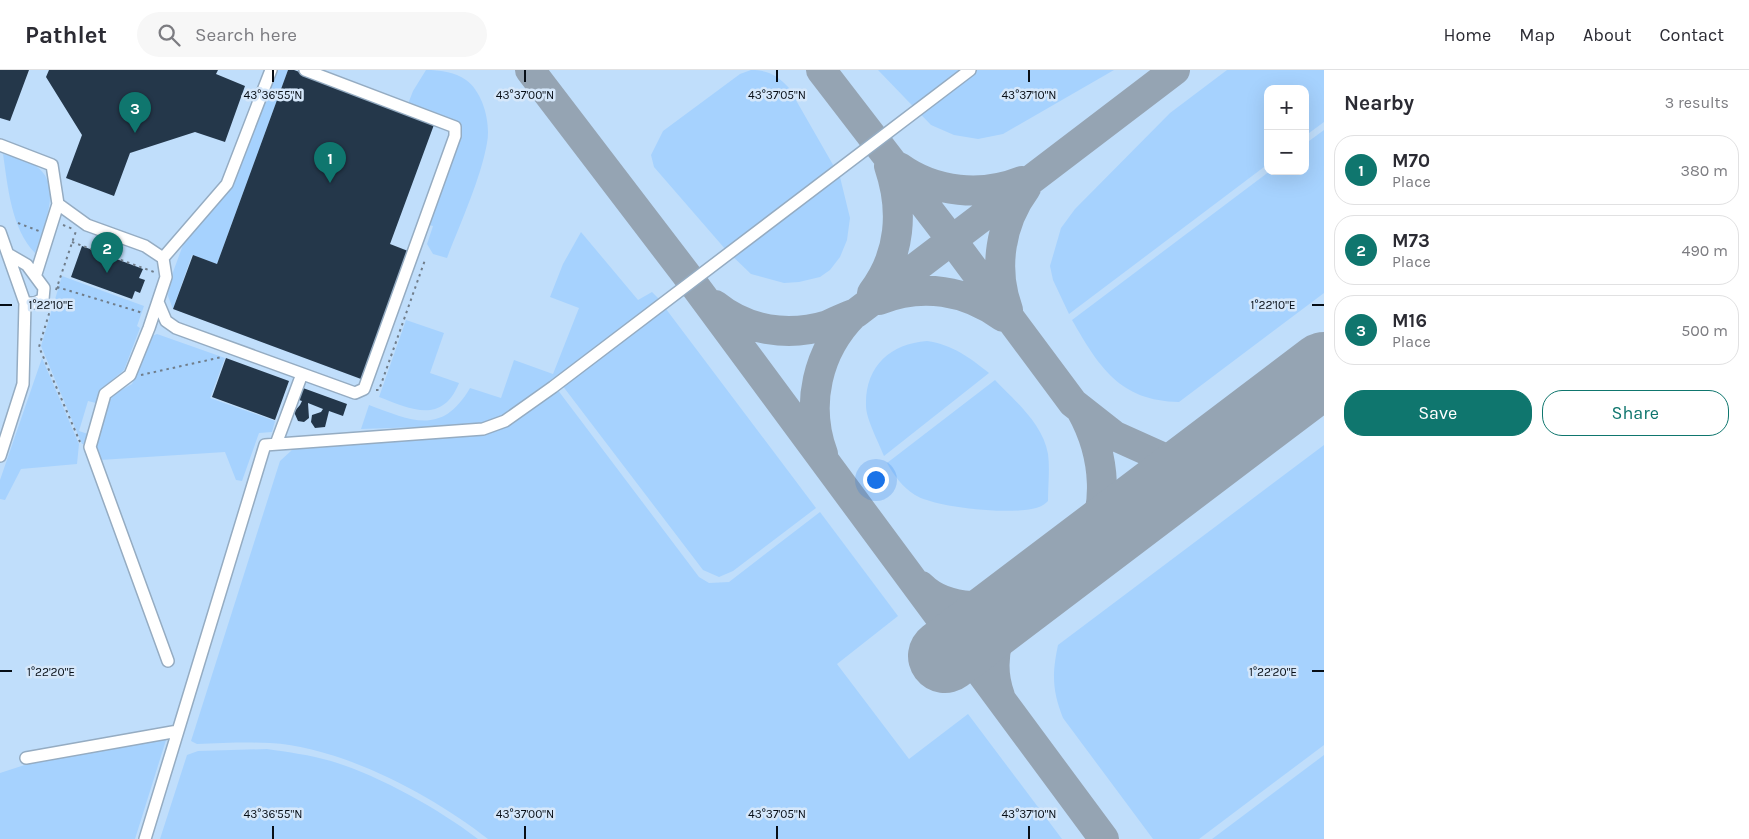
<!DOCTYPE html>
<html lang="en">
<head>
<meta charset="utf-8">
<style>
	:root { --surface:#fff; --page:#f7f7f7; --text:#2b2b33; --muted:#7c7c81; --line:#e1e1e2; --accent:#0f766e }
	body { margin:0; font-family:Karla,sans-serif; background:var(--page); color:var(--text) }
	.controls { position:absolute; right:15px; top:15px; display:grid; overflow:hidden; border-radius:10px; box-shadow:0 5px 20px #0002 }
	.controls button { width:45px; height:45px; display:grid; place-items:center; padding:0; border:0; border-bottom:1px solid var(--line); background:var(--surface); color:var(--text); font:25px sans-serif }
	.you { position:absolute; left:875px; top:409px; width:18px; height:18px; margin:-12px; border:4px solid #fff; border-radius:50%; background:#1a73e8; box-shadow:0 0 0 8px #1a73e833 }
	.badge { display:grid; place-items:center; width:32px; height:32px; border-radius:50%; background:var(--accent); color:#fff; font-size:16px; font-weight:700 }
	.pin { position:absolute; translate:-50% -41px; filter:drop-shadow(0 1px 2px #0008) }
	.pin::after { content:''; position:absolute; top:26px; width:18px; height:15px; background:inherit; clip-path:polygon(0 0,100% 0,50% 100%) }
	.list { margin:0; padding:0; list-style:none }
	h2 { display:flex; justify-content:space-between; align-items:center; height:65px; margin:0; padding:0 20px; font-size:21px }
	h2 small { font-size:16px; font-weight:400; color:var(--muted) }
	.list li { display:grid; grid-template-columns:32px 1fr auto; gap:15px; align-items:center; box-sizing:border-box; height:70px; margin:0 10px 10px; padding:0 10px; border:1px solid var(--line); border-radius:20px }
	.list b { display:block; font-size:19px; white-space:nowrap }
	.list p { margin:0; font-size:16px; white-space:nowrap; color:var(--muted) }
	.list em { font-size:16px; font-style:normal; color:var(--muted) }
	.actions { display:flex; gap:10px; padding:15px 20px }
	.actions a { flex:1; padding:11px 0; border:1px solid var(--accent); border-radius:20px; text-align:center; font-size:18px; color:var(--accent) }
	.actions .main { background:var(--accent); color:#fff }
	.icon { flex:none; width:28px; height:28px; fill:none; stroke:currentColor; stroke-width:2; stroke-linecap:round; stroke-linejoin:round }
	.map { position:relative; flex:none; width:1324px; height:769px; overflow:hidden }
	header { display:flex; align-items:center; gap:30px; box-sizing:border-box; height:70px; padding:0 25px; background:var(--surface); border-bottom:1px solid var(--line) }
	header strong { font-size:24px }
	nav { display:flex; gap:28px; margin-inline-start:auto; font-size:18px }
	.search { width:350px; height:45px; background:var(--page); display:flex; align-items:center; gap:12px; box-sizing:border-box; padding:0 18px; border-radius:28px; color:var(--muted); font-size:19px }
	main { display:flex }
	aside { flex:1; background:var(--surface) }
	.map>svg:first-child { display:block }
	.built { fill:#c0defb; fill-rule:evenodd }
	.green { fill:#a6d2fe }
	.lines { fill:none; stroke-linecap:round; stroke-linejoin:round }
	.taxiway { stroke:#95a4b3; stroke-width:30 }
	.runway { stroke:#95a4b3; stroke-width:74 }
	.building { fill:#24374a }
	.minor-casing { stroke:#95acc2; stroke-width:14 }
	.path { stroke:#707d8a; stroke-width:2; stroke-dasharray:2.5 4; stroke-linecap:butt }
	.minor { stroke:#fff; stroke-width:11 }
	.ticks { fill:none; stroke:#070e16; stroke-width:2 }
	.ticks-label { font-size:12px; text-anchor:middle; fill:#070e16; stroke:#d5e7fa; stroke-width:5; stroke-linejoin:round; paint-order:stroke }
</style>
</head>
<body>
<header>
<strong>Pathlet</strong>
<div class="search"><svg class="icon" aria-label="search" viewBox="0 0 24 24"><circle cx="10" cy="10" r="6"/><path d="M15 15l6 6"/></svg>Search here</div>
<nav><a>Home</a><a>Map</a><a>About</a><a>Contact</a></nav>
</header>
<main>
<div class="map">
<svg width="1324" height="769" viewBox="0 0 1324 769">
	<rect width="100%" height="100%" fill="#d5e7fa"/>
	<!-- built -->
	<path class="built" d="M0 0H1324V769H0ZM1268 19H1305V101H1268Z"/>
	<!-- green -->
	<path class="green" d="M275 0H288L217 194 192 185 173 239 168 226 169 213 187 164 233 114Z
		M426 0C439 0 455 2 466 10 483 22 491 53 487 73 481 108 460 154 447 188L433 184 427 174 433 156 429 155 462 65 459 54 408 34 413 21Z
		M751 0C769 0 778 6 789 18L840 107 850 148 847 170 840 187 830 200 820 207 799 212 784 213 751 204 726 180 654 97 651 85 663 61 740 4Z
		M878 0H1114L1003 64 978 69 954 65 931 55Z
		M1227 0H1324V52L1305 66V19H1268V94L1069 244 1053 210 1050 196 1061 158 1075 139 1170 43Z
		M1324 60V223L1179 332C1120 331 1099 297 1072 250L1270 101H1305V74Z
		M3 84C13 87 28 90 36 96 64 116 43 157 35 183 11 158 8 117 3 84Z
		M581 162 638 230 652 222 660 230 509 344 477 355 361 359 369 335C412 351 442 366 470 318L501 328 514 290 553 304 579 238 550 227 563 194Z
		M62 206 144 236 137 256 140 258 124 300 99 321 96 333 88 331 79 361 88 364 85 374H82L41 276Z
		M666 239 816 438 733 501 719 507 703 500 562 315Z
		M406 250 444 263 430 303 459 313C442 355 411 339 379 327Z
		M157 264 225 288 210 328 275 351 272 362 259 363 242 411 236 410 225 382 100 390V386L93 383 109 327 132 314 152 266Z
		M927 271C953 275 969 287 989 303L884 386C879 373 866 349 866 336 865 296 890 274 927 271Z
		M42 288 79 374 77 394 21 399 5 430 0 429V410Z
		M995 310C1015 331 1043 354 1048 384 1050 399 1048 415 1048 431 1046 433 1042 436 1039 437 1016 446 936 438 915 425 902 417 894 405 887 393Z
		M557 319 699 507 709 513 729 512 820 442 898 546 837 594 909 689 968 644 1062 769H488C432 725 342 677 270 673 246 672 221 673 197 674L191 671 280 391 292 380 310 374 481 364 502 358Z
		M1324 375V675L1199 769H1153L1063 648C1052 620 1052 604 1058 575Z
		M135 669 166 670 135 769H0V703L37 691Z
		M267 679C288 682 310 685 331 691 378 705 439 739 478 769H160L187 685 198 681Z
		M1324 685V769H1212Z"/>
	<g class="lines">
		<!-- taxiway -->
		<path class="taxiway" d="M530 0 695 216 1104 769
			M821 0 951 169 1073 333 1115 366 1164 388 1186 390 1217 379
			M899 97C935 123 982 127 1022 111
			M872 223C901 185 904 140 889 96
			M879 230C922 213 966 220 1003 247
			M715 235C747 261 788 267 828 255 837 251 846 246 856 243L1175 0
			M1008 240C993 199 1000 153 1026 118
			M823 384C805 335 817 281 854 244
			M1080 484C1113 444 1105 383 1081 340
			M921 516C946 541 995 541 1026 525
			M1000 626C987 590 998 551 1026 525"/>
		<!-- runway -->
		<path class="runway" d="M945 586 1324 299"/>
	</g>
	<!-- building -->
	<path class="building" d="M0 0H29L10 51 0 48Z
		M49 0H218L216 4 245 16 225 72 195 62 130 83 114 126 66 108 82 65 46 7Z
		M288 0H294L435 52 390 174 408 181 361 309 173 239 193 185 217 194Z
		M82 176 143 199 139 208 145 210 140 223 135 221 132 229 71 207Z
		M226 288 289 311 275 350 212 327Z
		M303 318 347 334 343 346 329 341 325 357 315 358 311 352 312 345 321 342 323 339 308 333 309 348 304 352 298 351 294 342 300 335 302 331 299 330Z"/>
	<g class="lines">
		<defs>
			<path id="minor" d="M0 75 52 95 58 134 36 204
				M58 134 87 155 145 176 163 188 166 207 149 258 130 305 105 324 90 377 168 591
				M0 162 25 233 23 314 0 386
				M8 184 27 195 44 218 43 229 35 233H25
				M163 188 227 114 271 0
				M158 232 166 251 176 258 355 323 364 319 455 66V57L305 0
				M276 374 302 304
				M26 688 178 661 265 375 483 359 505 351 553 317 970 0
				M145 769 178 661"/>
		</defs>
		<!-- minor casing -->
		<use href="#minor" class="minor-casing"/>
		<!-- path -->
		<path class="path" d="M18 153 39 161
			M63 155 73 159
			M72 172 154 202
			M114 187 117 178
			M57 217 143 243
			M56 220 76 161
			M51 237 39 277 80 372
			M141 305 222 287
			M376 320H379L425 190"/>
		<!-- minor -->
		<use href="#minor" class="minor"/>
	</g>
	<!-- ticks -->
	<path class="ticks" d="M273 0V12M525 0V12M777 0V12M1029 0V12M0 235H12M1312 235H1324M0 601H12M1312 601H1324M273 756V769M525 756V769M777 756V769M1029 756V769"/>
	<g class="ticks-label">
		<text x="273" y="29">43°36'55"N</text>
		<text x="525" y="29">43°37'00"N</text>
		<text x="777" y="29">43°37'05"N</text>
		<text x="1029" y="29">43°37'10"N</text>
		<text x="1273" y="239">1°22'10"E</text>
		<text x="51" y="239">1°22'10"E</text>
		<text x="1273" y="606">1°22'20"E</text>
		<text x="51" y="606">1°22'20"E</text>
		<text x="273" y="748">43°36'55"N</text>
		<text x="525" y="748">43°37'00"N</text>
		<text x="777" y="748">43°37'05"N</text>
		<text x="1029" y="748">43°37'10"N</text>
	</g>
</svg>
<div class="controls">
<button>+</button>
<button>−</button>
</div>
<div class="you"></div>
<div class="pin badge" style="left:330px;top:113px">1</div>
<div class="pin badge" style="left:107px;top:203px">2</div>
<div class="pin badge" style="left:135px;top:63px">3</div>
</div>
<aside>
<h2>Nearby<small>3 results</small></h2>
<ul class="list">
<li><span class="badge">1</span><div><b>M70</b><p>Place</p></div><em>380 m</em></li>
<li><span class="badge">2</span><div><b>M73</b><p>Place</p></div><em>490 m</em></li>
<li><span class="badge">3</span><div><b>M16</b><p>Place</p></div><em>500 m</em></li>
</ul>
<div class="actions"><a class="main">Save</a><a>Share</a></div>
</aside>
</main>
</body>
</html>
